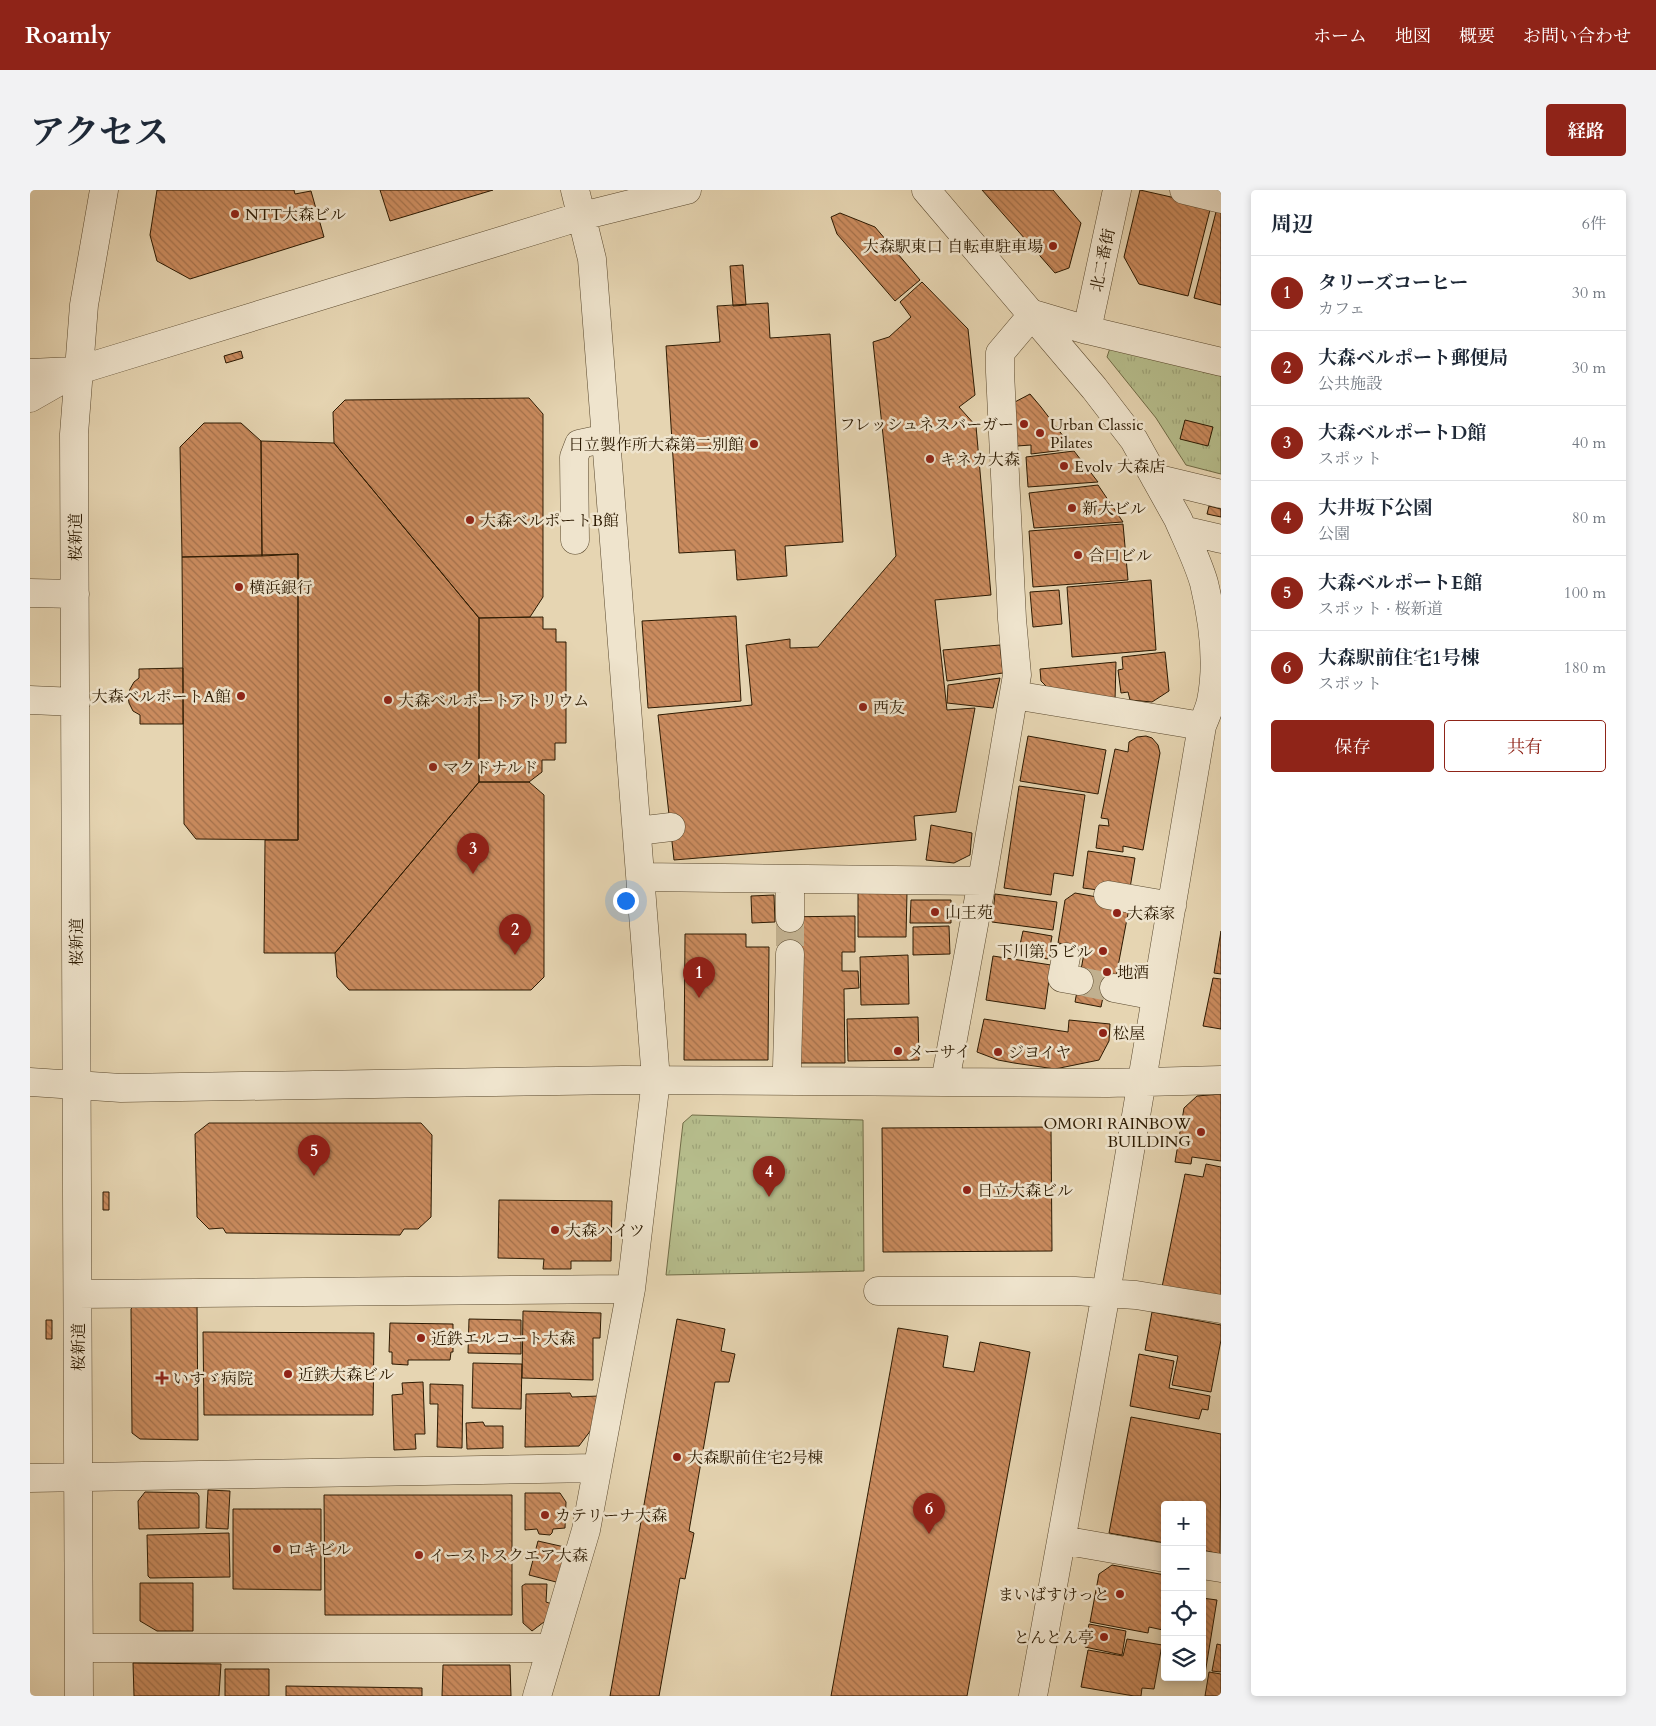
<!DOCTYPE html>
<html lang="ja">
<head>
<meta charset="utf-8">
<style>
	:root { --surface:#fff; --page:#f2f2f3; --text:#1f2937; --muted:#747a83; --line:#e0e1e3; --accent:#8f2418 }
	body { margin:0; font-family:Cardo,"Noto Serif JP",serif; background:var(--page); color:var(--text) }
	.controls { position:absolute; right:15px; bottom:15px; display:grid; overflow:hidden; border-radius:5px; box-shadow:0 2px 8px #0003 }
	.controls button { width:45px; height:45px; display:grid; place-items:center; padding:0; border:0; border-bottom:1px solid var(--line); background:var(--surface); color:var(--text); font:25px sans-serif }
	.you { position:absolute; left:595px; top:710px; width:18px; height:18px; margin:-12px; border:4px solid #fff; border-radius:50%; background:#1a73e8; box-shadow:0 0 0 8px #1a73e833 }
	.badge { display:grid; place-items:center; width:32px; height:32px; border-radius:50%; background:var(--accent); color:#fff; font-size:16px; font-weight:700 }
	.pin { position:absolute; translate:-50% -41px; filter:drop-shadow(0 1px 2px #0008) }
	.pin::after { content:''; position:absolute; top:26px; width:18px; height:15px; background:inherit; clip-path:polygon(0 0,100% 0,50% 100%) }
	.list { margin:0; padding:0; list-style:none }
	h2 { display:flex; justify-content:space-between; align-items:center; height:65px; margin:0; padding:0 20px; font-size:21px }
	h2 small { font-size:16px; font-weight:400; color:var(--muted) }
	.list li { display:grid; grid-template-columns:32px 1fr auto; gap:15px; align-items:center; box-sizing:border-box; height:75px; padding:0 20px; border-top:1px solid var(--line) }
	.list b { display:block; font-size:19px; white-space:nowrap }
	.list p { margin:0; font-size:16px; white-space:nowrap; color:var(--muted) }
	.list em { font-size:16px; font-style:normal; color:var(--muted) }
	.actions { display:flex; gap:10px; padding:15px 20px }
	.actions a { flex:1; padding:11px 0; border:1px solid var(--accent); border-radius:5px; text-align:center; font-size:18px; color:var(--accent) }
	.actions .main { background:var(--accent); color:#fff }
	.icon { flex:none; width:28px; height:28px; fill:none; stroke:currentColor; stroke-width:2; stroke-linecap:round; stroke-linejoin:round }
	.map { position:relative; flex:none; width:1191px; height:1506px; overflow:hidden; border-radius:5px }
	header { display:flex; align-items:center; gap:30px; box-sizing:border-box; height:70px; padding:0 25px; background:var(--accent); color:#fff }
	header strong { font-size:24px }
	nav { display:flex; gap:28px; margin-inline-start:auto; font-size:18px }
	.intro { display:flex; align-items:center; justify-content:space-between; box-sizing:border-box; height:120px; padding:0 30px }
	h1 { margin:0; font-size:35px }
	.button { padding:12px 22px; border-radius:5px; background:var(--accent); color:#fff; font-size:18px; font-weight:700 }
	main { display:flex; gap:30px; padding:0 30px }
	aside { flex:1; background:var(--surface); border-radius:5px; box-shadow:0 2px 8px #0003 }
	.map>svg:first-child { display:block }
	.grass { fill:url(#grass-tufts); stroke:#716c47 }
	.building { fill:url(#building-back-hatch); stroke:#2c1a02 }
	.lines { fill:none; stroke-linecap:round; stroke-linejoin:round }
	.minor-tunnel { stroke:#c1b08f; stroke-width:28; stroke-dasharray:28 14; stroke-linecap:butt }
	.minor-casing { stroke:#5a492e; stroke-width:29 }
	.minor { stroke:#efe4cd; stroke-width:28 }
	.poi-dot { fill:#8f2418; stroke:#efe4cd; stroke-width:2 }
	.labels { text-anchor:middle; stroke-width:5; stroke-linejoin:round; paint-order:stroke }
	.poi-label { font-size:16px; fill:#2c1a02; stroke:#efe4cd; text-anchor:start }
	.street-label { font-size:16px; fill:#2c1a02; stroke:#efe4cd }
</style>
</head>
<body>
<header>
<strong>Roamly</strong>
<nav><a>ホーム</a><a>地図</a><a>概要</a><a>お問い合わせ</a></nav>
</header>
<div class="intro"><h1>アクセス</h1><a class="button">経路</a></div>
<main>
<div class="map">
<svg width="1191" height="1506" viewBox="0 0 1191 1506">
	<defs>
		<pattern id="grass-tufts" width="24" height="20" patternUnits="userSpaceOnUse" patternTransform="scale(1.25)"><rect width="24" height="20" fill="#b6bd8c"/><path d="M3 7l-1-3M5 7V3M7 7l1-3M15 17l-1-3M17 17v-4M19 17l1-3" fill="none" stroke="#9da277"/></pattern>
		<pattern id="building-back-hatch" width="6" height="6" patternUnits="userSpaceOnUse" patternTransform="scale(1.25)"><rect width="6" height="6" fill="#ca8b5e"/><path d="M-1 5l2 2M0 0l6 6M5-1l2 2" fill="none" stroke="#a4714b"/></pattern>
	</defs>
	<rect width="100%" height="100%" fill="#e6d5b2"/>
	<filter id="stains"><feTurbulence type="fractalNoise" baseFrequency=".004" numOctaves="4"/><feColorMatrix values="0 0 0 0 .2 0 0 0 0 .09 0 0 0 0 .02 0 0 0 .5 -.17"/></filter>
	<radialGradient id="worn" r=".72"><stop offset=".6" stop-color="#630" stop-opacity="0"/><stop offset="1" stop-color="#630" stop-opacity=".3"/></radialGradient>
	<!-- grass -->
	<path class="grass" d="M1080 158 1191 186V284L1156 275 1126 228 1077 167Z
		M662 925 833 930 834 1081 636 1085 653 933Z"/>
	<!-- building -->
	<path class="building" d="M127 0H264L265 4 281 1 294 47 160 89 127 71 120 45Z
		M350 0H463L360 31Z
		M952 0H1023L1051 33 1039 78 1025 83Z
		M1110 0 1181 16 1158 106 1109 94 1094 67Z
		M1187 18 1191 19V115L1164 108Z
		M810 23 845 37 890 90 865 111 807 44 801 27Z
		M713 75 716 115 703 116 700 76Z
		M892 92 938 139 945 205 929 217 946 236 961 405 905 410 917 520 945 518 926 622 884 626 886 650 644 670 628 525 722 515 716 455 760 449V458L788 457 866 366 843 152 859 147 881 127 870 112Z
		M738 113 740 148 800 144 813 352 755 356 757 386 707 390 705 360 649 363 636 156 690 152 687 116Z
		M211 161 213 168 196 173 194 166Z
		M1000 204 1011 217 1043 259 1001 264V255L987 256 983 213Z
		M499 208 513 224V407L500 427 449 428 304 253 303 222 315 210Z
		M1155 230 1183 237 1178 256 1150 249Z
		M174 233H211L231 251 232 366 152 367 150 257Z
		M231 251 304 253 449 428V592L305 763H234L235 650H268V364L232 366Z
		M1044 261 1068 292 998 297 996 267Z
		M1068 295 1093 332 1004 338 999 303Z
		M1179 316 1191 319V327L1177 324Z
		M1093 334 1098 390 1003 397 999 341Z
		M268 364V650L166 649 154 634 152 367Z
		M1121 390 1126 460 1042 467 1037 397Z
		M1029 400 1032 434 1003 437 1000 402Z
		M706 426 711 511 618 518 612 431Z
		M513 427V439H526V452H536V553H525V570H512V582L499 592H449V428Z
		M970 455 973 483 917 491 913 460Z
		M1135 462 1139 501 1122 512 1100 510 1098 502 1091 503 1088 480 1093 479 1092 467Z
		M1086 472 1085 511 1017 497 1011 491 1010 479Z
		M153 478V534H110V525L103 521 99 513 98 505 100 499 104 492 109 488V479Z
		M970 488 963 518 917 513 918 495Z
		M998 546 1076 560 1068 604 990 591Z
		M1116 546 1122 548 1128 555 1130 563 1113 660 1093 656V662L1066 658 1069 635 1079 636 1078 629 1071 628 1085 559 1098 562 1099 552 1107 547Z
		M449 592H499L514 605V787L501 800H319L307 787 305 763Z
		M989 596 1055 605 1043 686 1024 683 1021 705 974 698Z
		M901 635 942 643 940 665 924 673 896 670Z
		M1058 661 1105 668 1099 704 1053 698Z
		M828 702H877L876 747H828Z
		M1045 703 1100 713 1082 808 1073 807 1071 817 1045 812 1055 758 1028 753 1035 710Z
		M965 704 1027 712 1023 740 962 732Z
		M744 705 745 732 722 733 721 706Z
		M881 710H921V733H880Z
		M825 726V762H812V781H828L829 798 814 799 815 873H767L752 764 751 727Z
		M919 736 920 764 883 765V737Z
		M993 741 1022 746 1018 769 988 764Z
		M1191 741V784L1184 783Z
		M655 744H716V757H739L738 870H654Z
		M878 765 879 814 831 815 830 767Z
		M963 766 1021 775 1015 819 956 810Z
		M1183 788 1191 789V839L1173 836Z
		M888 827 889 870 818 871 817 829Z
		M954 829 1038 842 1039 830 1080 834 1079 851 1069 870 1025 879 984 873 968 870 947 862Z
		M1191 904V971L1162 967 1161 974 1145 972 1154 918 1167 906Z
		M179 933H391L402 945 401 1027 388 1039H374L370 1045 196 1043 193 1038 179 1039 167 1027 165 944Z
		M1021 937 1022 1061 853 1062 852 938Z
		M1176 974 1191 977V1114L1131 1102 1155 984 1173 987Z
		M73 1002H79V1020H73Z
		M469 1010 582 1011 581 1071H541V1079H513L514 1069 468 1068Z
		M109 1109H167L168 1250 110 1249 102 1243 101 1119Z
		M493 1121 571 1123 570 1148H563V1190L492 1188Z
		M1122 1122 1191 1135V1150L1181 1202 1142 1195 1148 1166 1115 1160Z
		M439 1129 491 1130V1164L438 1163Z
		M647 1129 695 1139 691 1161 705 1164 699 1192H685L659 1341 664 1343 655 1389 650 1388 629 1506H580Z
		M16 1130H22V1149H16Z
		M360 1133 423 1134V1162H421L420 1170H378V1175L362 1174V1162H359Z
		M868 1138 918 1146 913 1177 944 1182 950 1152 1000 1162 937 1506H801Z
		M173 1142 344 1143 343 1225H174Z
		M1109 1164 1144 1171 1139 1198 1180 1206 1178 1220 1172 1219 1169 1229 1100 1216Z
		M443 1173 492 1174 491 1219 442 1218Z
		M393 1192 395 1244H385L386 1259 364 1260 362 1205 373 1204 372 1193Z
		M400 1194 433 1195 432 1258 407 1257 408 1214H400Z
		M540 1203 542 1207 569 1206 567 1232 549 1256 495 1257 496 1204Z
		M1101 1227 1191 1244 1190 1364 1172 1360V1315H1135V1353L1079 1343Z
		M453 1232 455 1236H473V1258L437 1259 436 1233Z
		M178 1300 200 1301 198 1339 176 1338Z
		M115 1302 167 1303 169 1306V1338L109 1339 108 1311Z
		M495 1303H530L536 1312 535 1338 523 1339 522 1343 520 1345 509 1344 507 1339 495 1340Z
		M294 1305H482V1425H295Z
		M203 1319H291V1400L203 1399Z
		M199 1343 200 1387 120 1388 118 1386 117 1345Z
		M508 1351 539 1358 530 1393 499 1385Z
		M1082 1375 1135 1385V1431L1133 1440 1119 1437 1118 1443 1060 1432 1069 1384Z
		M110 1393H163V1441H127L110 1431Z
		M495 1394H517L516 1412 522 1414V1426L502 1441 493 1433 492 1396Z
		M1172 1408 1187 1410 1174 1490 1158 1487H1172Z
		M1059 1434 1096 1441 1092 1465 1055 1457Z
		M1097 1449 1132 1455 1124 1499 1112 1498 1111 1506H1104L1051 1497 1058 1460 1093 1466Z
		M1187 1454 1191 1455V1482L1182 1481Z
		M103 1473 191 1474 189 1506H104Z
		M413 1475H480L481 1506H412Z
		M195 1479H239V1506H195Z
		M1179 1482 1191 1484V1506H1175Z
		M256 1496 392 1498V1506H256Z"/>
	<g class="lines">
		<!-- minor-tunnel -->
		<path class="minor-tunnel" d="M760 728V764
			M1049 791 1084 798"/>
		<defs>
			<path id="minor" d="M896 0 1064 198 1104 250 1148 329C1157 350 1168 372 1174 393 1183 431 1189 473 1181 511 1179 520 1175 528 1172 536L1076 1103 1003 1506
				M1154 0 1191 9
				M1003 124 1057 140 1191 172
				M1057 140 1087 0
				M0 183 42 181
				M0 208 49 180 552 26 657 0
				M1125 288 1191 304
				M1153 340 1191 349
				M545 350 544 267 549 254 563 251H576
				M0 403 45 404
				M984 505 1172 536
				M0 510 46 512
				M607 641 641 637
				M611 687 952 691
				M1078 705 1142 716
				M760 728V689
				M1036 767 1032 788 1049 791
				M1084 798 1126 806
				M757 877 760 764
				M0 892 91 898 593 890 1078 893 1191 890
				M915 892 952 691 987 485 982 429 970 182V163L1003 124
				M848 1101H1045L1106 1105 1191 1119
				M48 1104 601 1099
				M0 1288 567 1278
				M1032 1350 1135 1368
				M1172 1375 1191 1378
				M49 1458H521
				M49 1506 44 244 54 115 74 0
				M507 1506 556 1340 601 1099 626 890 562 69 545 0"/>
		</defs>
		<!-- minor casing -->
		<use href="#minor" class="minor-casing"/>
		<!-- minor -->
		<use href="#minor" class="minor"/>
	</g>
	<!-- markers -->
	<g class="poi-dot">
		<circle cx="205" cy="24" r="5"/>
		<circle cx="1023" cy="56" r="5"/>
		<circle cx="994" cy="234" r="5"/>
		<circle cx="1010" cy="243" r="5"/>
		<circle cx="724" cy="254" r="5"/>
		<circle cx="900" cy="269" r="5"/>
		<circle cx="1034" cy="276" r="5"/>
		<circle cx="1042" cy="318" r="5"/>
		<circle cx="440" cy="330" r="5"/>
		<circle cx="1048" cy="365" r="5"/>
		<circle cx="209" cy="397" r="5"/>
		<circle cx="211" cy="506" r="5"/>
		<circle cx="358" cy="510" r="5"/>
		<circle cx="833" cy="517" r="5"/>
		<circle cx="403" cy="577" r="5"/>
		<circle cx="905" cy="722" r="5"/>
		<circle cx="1087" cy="723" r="5"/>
		<circle cx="1073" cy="761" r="5"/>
		<circle cx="1077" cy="782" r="5"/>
		<circle cx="1073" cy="843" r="5"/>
		<circle cx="868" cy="861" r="5"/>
		<circle cx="968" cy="862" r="5"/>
		<circle cx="1171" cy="942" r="5"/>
		<circle cx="937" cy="1000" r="5"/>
		<circle cx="525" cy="1040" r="5"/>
		<circle cx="391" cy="1148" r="5"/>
		<circle cx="258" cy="1184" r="5"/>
		<path d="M129.5 1180.5h5v5h5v5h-5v5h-5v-5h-5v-5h5z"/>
		<circle cx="647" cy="1267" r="5"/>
		<circle cx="515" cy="1325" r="5"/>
		<circle cx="247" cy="1359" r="5"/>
		<circle cx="389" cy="1365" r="5"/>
		<circle cx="1090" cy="1404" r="5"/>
		<circle cx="1074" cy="1447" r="5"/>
	</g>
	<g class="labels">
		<!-- poi labels -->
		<g class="poi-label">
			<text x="215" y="30">NTT大森ビル</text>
			<text x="1013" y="62" text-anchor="end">大森駅東口 自転車駐車場</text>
			<text x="984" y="240" text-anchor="end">フレッシュネスバーガー</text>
			<text x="1020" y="240">Urban Classic<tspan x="1020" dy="18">Pilates</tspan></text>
			<text x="714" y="260" text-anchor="end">日立製作所大森第二別館</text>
			<text x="910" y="275">キネカ大森</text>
			<text x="1044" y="282">Evolv 大森店</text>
			<text x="1052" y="324">新大ビル</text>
			<text x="450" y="336">大森ベルポートB館</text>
			<text x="1058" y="371">合口ビル</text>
			<text x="219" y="403">横浜銀行</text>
			<text x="201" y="512" text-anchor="end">大森ベルポートA館</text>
			<text x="368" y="516">大森ベルポートアトリウム</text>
			<text x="843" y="523">西友</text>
			<text x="413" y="583">マクドナルド</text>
			<text x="915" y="728">山王苑</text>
			<text x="1097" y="729">大森家</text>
			<text x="1063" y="767" text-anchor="end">下川第５ビル</text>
			<text x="1087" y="788">地酒</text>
			<text x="1083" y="849">松屋</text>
			<text x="878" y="867">メーサイ</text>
			<text x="978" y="868">ジヨイヤ</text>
			<text x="1161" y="939" text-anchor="end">OMORI RAINBOW<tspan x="1161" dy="18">BUILDING</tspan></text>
			<text x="947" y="1006">日立大森ビル</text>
			<text x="535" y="1046">大森ハイツ</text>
			<text x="401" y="1154">近鉄エルコート大森</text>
			<text x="268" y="1190">近鉄大森ビル</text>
			<text x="143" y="1194">いすゞ病院</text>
			<text x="657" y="1273">大森駅前住宅2号棟</text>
			<text x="525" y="1331">カテリーナ大森</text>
			<text x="257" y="1365">ロキビル</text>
			<text x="399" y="1371">イーストスクエア大森</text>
			<text x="1080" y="1410" text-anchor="end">まいばすけっと</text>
			<text x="1064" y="1453" text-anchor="end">とんとん亭</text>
		</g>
		<!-- street labels -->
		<g class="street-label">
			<text transform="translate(1072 70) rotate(-78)" y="6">北二番街</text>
			<text transform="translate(45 347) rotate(-90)" y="6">桜新道</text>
			<text transform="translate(46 752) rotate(-90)" y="6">桜新道</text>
			<text transform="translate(48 1157) rotate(-90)" y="6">桜新道</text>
		</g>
	</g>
	<rect width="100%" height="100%" filter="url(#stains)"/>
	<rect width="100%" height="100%" fill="url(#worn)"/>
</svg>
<div class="controls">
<button>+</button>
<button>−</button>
<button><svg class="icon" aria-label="locate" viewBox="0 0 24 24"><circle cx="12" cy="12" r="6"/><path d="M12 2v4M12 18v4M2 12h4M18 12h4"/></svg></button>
<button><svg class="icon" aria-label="layers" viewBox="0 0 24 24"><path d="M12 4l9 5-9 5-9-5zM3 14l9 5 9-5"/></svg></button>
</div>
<div class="you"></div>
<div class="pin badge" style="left:669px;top:808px">1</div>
<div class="pin badge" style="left:485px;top:765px">2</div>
<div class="pin badge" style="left:443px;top:684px">3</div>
<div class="pin badge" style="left:739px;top:1007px">4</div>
<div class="pin badge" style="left:284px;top:986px">5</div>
<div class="pin badge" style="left:899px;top:1344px">6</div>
</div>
<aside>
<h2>周辺<small>6件</small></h2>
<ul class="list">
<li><span class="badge">1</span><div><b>タリーズコーヒー</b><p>カフェ</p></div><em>30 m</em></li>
<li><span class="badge">2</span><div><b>大森ベルポート郵便局</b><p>公共施設</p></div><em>30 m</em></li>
<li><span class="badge">3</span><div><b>大森ベルポートD館</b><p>スポット</p></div><em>40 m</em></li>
<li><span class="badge">4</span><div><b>大井坂下公園</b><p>公園</p></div><em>80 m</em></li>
<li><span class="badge">5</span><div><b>大森ベルポートE館</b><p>スポット · 桜新道</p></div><em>100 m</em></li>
<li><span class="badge">6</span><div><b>大森駅前住宅1号棟</b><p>スポット</p></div><em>180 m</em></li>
</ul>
<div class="actions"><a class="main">保存</a><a>共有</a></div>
</aside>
</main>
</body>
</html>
